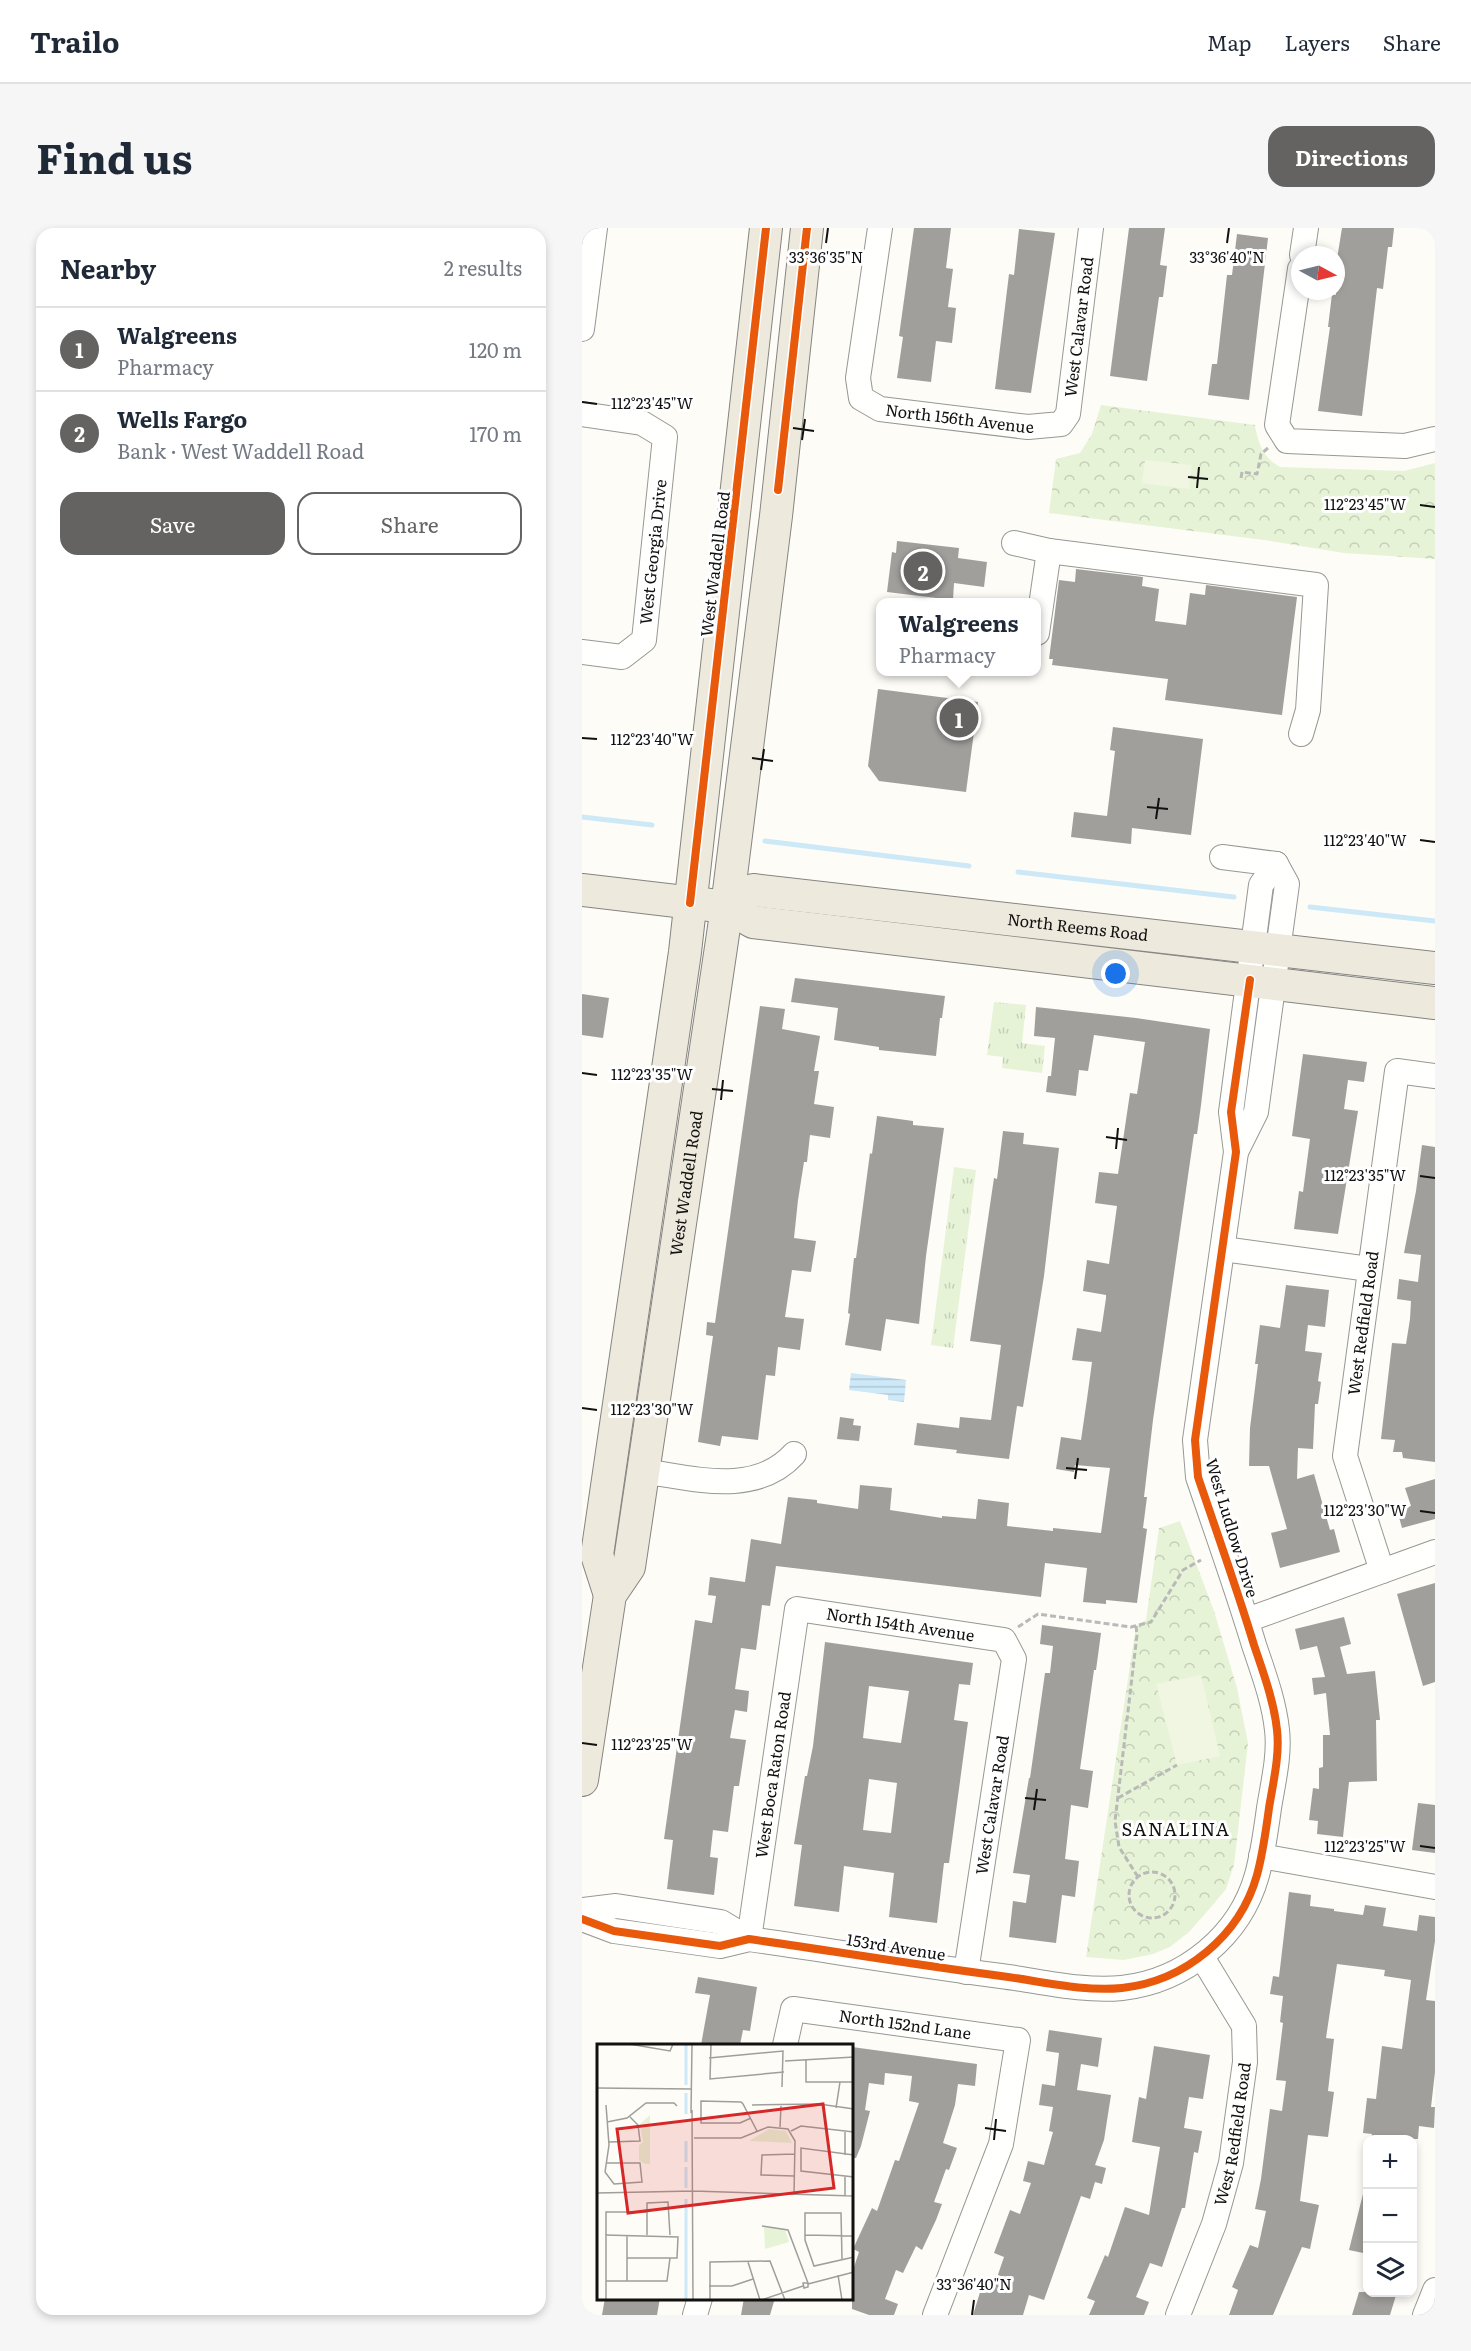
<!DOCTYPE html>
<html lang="en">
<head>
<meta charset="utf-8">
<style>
	:root { --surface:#fff; --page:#f6f6f7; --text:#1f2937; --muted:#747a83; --line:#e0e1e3; --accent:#646362 }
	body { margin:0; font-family:Literata,serif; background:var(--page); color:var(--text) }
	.controls { position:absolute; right:18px; bottom:18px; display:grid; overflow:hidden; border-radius:12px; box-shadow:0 3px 9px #0003 }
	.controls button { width:54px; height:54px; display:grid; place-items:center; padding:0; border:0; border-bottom:2px solid var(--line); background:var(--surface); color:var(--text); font:30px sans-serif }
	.compass { position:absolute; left:709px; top:18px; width:54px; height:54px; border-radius:50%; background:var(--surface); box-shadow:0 3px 9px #0003; rotate:97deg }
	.you { position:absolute; left:534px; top:746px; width:21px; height:21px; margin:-15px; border:4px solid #fff; border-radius:50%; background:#1a73e8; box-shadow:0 0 0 9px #1a73e833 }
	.badge { display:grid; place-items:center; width:39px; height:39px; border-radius:50%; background:var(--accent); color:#fff; font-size:20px; font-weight:700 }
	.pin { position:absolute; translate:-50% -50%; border:3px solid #fff; box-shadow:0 2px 6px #0006 }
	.popup { position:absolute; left:294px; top:370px; width:165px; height:78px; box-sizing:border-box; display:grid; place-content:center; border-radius:12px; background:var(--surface); filter:drop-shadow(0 2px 4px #0005); font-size:20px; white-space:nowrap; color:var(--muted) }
	.popup b { font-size:22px; color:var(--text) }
	.popup::after { content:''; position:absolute; left:50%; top:100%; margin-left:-12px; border:12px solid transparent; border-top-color:var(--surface) }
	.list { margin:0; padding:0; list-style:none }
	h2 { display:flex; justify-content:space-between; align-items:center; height:78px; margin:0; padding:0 24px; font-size:26px }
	h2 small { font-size:20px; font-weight:400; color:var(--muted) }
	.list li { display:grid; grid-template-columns:39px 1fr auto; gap:18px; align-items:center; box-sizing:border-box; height:84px; padding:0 24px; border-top:2px solid var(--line) }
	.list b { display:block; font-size:22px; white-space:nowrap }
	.list p { margin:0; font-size:20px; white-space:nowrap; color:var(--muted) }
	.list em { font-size:20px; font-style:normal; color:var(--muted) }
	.actions { display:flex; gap:12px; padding:18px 24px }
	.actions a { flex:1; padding:14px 0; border:2px solid var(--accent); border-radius:18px; text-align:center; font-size:21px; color:var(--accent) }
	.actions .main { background:var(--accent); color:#fff }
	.icon { flex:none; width:33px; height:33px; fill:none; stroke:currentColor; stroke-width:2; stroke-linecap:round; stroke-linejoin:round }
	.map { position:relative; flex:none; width:853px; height:2087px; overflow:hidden; border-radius:18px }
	header { display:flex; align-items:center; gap:36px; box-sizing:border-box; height:84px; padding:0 30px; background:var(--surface); border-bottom:2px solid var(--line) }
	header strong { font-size:28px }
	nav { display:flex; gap:33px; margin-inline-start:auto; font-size:21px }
	.intro { display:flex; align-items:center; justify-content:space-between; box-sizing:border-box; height:144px; padding:0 36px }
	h1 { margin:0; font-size:42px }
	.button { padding:15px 27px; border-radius:18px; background:var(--accent); color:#fff; font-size:21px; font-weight:700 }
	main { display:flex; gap:36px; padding:0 36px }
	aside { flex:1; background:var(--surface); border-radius:18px; box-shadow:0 3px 9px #0003 }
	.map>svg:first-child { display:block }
	.grass { fill:url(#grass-tufts) }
	.park { fill:url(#park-crowns) }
	.pitch { fill:#f0f6e1 }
	.water { fill:url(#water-rules) }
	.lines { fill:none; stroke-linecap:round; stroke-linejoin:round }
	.stream { stroke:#cde8f7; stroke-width:5 }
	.building { fill:#a19f9c; fill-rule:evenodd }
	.minor-casing { stroke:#979795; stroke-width:26 }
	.major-casing { stroke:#858482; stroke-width:34 }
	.path { stroke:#b9b9b8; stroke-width:3; stroke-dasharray:6 3; stroke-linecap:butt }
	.minor { stroke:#fffffe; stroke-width:24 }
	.major { stroke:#ede9dc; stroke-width:32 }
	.cycleway-casing { stroke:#fff; stroke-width:11 }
	.cycleway { stroke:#e8590c; stroke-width:8 }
	.ticks { fill:none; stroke:#111; stroke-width:2 }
	.labels { text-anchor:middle; stroke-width:6; stroke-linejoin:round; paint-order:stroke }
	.street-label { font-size:16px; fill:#111; stroke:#fff }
	.neighbourhood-label { font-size:18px; letter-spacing:1.5px; fill:#111; stroke:#fff }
	.inset-river { fill:none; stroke:#cde8f7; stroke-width:3 }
	.inset-road { fill:none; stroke:#9f9e9b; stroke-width:1.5 }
	.view { fill:#d62828; fill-opacity:0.15; stroke:#d62828; stroke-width:3 }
	.inset-edge { fill:none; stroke:#111; stroke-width:3 }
	.ticks-label { font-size:15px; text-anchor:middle; fill:#111; stroke:#fff; stroke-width:6; stroke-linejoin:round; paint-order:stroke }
</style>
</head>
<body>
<header>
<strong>Trailo</strong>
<nav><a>Map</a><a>Layers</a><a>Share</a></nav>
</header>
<div class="intro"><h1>Find us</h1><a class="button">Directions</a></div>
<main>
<aside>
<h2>Nearby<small>2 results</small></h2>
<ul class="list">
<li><span class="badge">1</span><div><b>Walgreens</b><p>Pharmacy</p></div><em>120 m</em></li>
<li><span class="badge">2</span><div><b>Wells Fargo</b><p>Bank · West Waddell Road</p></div><em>170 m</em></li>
</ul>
<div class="actions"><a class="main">Save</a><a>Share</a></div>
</aside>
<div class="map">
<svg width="853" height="2087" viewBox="0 0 853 2087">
	<defs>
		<pattern id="grass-tufts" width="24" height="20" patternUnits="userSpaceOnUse" patternTransform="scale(1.5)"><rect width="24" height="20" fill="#e7f3d7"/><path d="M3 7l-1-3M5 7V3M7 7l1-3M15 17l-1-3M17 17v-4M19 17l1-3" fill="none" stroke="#c5cfb8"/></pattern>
		<pattern id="park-crowns" width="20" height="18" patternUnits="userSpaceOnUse" patternTransform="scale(1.5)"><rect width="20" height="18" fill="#e7f3d7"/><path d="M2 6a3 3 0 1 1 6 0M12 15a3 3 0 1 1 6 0" fill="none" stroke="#c5cfb8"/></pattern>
		<pattern id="water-rules" width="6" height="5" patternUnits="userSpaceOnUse" patternTransform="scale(1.5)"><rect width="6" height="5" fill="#cde8f7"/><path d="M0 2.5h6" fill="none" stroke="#afc6d3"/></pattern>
	</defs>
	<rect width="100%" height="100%" fill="#fdfcf7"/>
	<!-- grass -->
	<path class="grass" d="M412 774 444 777 440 815 463 818 460 845 420 840 421 829 405 827Z
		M372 939 394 942 371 1120 349 1117Z"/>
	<!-- park -->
	<path class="park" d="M519 177 673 197C676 215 681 230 698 239L822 243 853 235V331L762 325 682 312 467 285 474 231 498 225 510 206Z
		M598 1293 632 1383 655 1460 666 1515 652 1637 644 1661 629 1679 608 1703 588 1719 571 1726 542 1732 504 1729 554 1398 564 1392 577 1300Z"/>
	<!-- pitch -->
	<path class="pitch" d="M563 232 610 237 607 261 560 255Z
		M619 1447 638 1528 595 1537 574 1456Z"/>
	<!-- water -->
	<path class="water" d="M269 1145 324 1152 322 1174 306 1172V1167L267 1162Z"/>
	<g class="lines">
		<!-- stream -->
		<path class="stream" d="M0 589 70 597
			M183 613 387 638
			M436 644 652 669
			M728 679 853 693"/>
	</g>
	<!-- building -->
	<path class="building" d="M332 0H369L364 40 371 41 366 79 374 80 370 115 354 113 349 154 315 150 321 109 317 108Z
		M547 0H583L578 37 585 38 581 69H577L565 153 528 148Z
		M760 0H812L810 19H806L801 61 795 60 780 188 736 183 748 99H746L750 66 754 67V37Z
		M437 1 473 5 449 165 413 161 427 46 432 47Z
		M655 6 686 10 667 172 626 167 630 136H635L645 47H650Z
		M315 313 377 320 376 330 405 334 402 359 372 355 371 372 305 364 310 324 314 325Z
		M494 341 561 349 560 358 577 361 573 393 604 397 608 365 623 367 624 357 715 369 700 487 583 472 586 451 470 437 471 431H467L477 352 493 354Z
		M296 461 396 474 384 564 297 553 286 538Z
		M531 499 621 511 609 607 550 600 549 616 489 609 492 584 525 588 533 523 528 522Z
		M213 750 363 768 360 790H358L354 828 297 822V819L252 812 256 780 209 774Z
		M0 766 27 770 21 810 0 807Z
		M178 778 203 781 200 801 238 808 232 843H237L232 876 252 879 248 910 228 907 225 934H222L216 972 212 1010 234 1013 229 1044 210 1042 203 1089 222 1091 218 1122 196 1119 193 1148 184 1147 176 1212 140 1208 138 1218 116 1214 131 1108 124 1107 125 1094 133 1095Z
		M454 779 554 790 628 801 619 877 615 906H612L571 1192 562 1269H565L561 1300 565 1301 555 1375 524 1372V1376L501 1374 505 1340 463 1335 459 1369 194 1338 188 1378 180 1377 174 1422 159 1420 153 1461 167 1463 165 1484 153 1482 148 1510 164 1512 157 1558H152L146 1604 131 1602 128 1629 136 1630 132 1667 85 1661 91 1612 82 1611 113 1392 130 1395 134 1368 126 1367 128 1349 163 1354 169 1311 199 1316 206 1269 235 1272V1275L276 1281 278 1257 310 1260 308 1282 360 1290V1288L394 1291 396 1271 427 1275 425 1298 471 1303V1300L519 1305 528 1240 493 1237 492 1244 474 1241 479 1209 499 1212 505 1171 510 1134 490 1132 495 1100 519 1104 524 1070V1067L501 1063 505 1032 527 1036 535 978 513 975 517 944 536 946 548 865 555 866 563 814 512 807 506 843 497 842 494 868 464 864 466 848H469L473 810 452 808Z
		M721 826 785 834 782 854 766 852 762 881 776 883 756 1006 712 1001 717 963 721 964 728 911 710 908Z
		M295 888 331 893V897L362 900 344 1028 337 1096 304 1091 299 1123 263 1117 268 1086 266 1085 272 1030H274L288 925 290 926Z
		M421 903 442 905 441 916 477 920 462 1048 441 1179 435 1178 427 1231 374 1225 375 1222 332 1217 335 1195 377 1200 378 1189 409 1192 419 1117 388 1113 412 950 415 951Z
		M840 917 853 919V1234L821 1230 820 1224H811L813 1212 799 1211 810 1115 824 1116 828 1091 829 1073 815 1071 817 1051 836 1054 839 1027 822 1025 834 963Z
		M704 1057 747 1062 743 1099 726 1097 723 1123 740 1125 736 1153 739 1154 736 1176H733L731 1221 716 1220 715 1251 732 1246 748 1302 752 1301 758 1324 698 1340 689 1305 705 1301 687 1238H667L668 1200 676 1136H673L678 1097 698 1100Z
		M258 1189 272 1191 271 1197 279 1198 277 1213 255 1211Z
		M853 1251V1291L820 1300 815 1282 829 1278 823 1260Z
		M853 1355V1454L841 1458 815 1366Z
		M762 1389 769 1416 758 1419 765 1446 793 1443 798 1492H794L795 1553 767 1554 761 1609 735 1606 736 1593 727 1592 731 1560 737 1561V1540L741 1539V1507H748L744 1465 732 1467 730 1450 743 1449 735 1418 718 1422 713 1401Z
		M460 1397 519 1405 514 1442H512L498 1541 511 1543 506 1580 489 1577 483 1631 497 1633 493 1669 480 1667 474 1715 427 1709 431 1673 444 1675 448 1647 431 1645 447 1550H448L463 1445H468L471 1418 458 1416Z
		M243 1414 391 1435 388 1457 377 1456 372 1492 386 1494 367 1635H362L355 1695 307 1689 312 1645 262 1638 257 1684 212 1678 220 1617 212 1616 223 1548H225L231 1518ZM287 1458 327 1463 319 1515 281 1510ZM287 1551 315 1555 309 1605 281 1602Z
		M836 1575 853 1577V1625L830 1622Z
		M707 1664 729 1667 728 1678 752 1681V1683L781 1687 783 1677 804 1680 801 1698 835 1703 837 1687 853 1689V1713L844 1772 853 1773V1844L849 1879H853L852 1900 837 1898 836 1911H789L790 1906 781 1905 785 1870 794 1871 800 1818 820 1821 829 1752 802 1748 803 1742 755 1736 744 1810 752 1811 746 1863 752 1864 746 1909 726 1907 718 1973 737 1977 728 2021 720 2019 691 2087H647L656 2062 650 2059 668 2017 676 2020 684 1983 673 1981 679 1951 688 1881 700 1883 704 1853 694 1852 701 1795 698 1794 701 1768 688 1766 691 1748 697 1749Z
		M116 1749 175 1759 168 1803 161 1802 158 1817H119L128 1767 113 1765Z
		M467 1802 520 1810 516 1839 499 1836 495 1862 529 1867 522 1912 513 1937 524 1940 520 1956 513 1954 508 1971 499 1968 462 2072 447 2067 441 2087H391L399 2061 410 2064 422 2029 412 2025 428 1982 438 1986 449 1955 441 1953 446 1933 462 1937 471 1904 467 1903 471 1879 457 1877 460 1856 473 1858 477 1825 464 1823Z
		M572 1818 628 1827 621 1871 607 1869 602 1900 620 1903 616 1925 612 1924 603 1980H600L580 2039 568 2035 554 2069 567 2074 562 2087H507L513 2073 505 2070 523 2027 526 2029 543 1979 567 1987 578 1919 550 1914 557 1869 564 1871Z
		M270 1819 395 1836 393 1858 376 1856 373 1877 361 1915 375 1920 367 1942 364 1941 352 1974 360 1976 354 1992 340 2022 334 2018 321 2045 314 2042 303 2071 316 2076 312 2087H287L270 2081V2045L277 2024 271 2021 290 1980 295 1983 313 1932 317 1933 337 1875 327 1873 330 1848 303 1845 302 1857 287 1855 283 1882 288 1883 279 1918 274 1930H270Z
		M781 1966 786 1967V2026L767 2022Z
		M777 2064H815L808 2087H770Z
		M23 2070H78L75 2087H20Z
		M162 2070H193L188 2087H159Z"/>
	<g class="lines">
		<defs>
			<g id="minor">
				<path id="s1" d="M298 0 276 150 279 170 298 181 446 199 479 196 486 186 509 0"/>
				<path d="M720 27 724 0"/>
				<path d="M718 41 695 197 705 213 823 218 853 211"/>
				<path d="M0 101 13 0"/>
				<path d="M0 186 60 195 83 209 62 412 40 429 0 424"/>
				<path d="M432 315 467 323"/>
				<path d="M455 405 467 323 734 357 726 482 719 506"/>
				<path d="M640 629 694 636"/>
				<path d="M654 924 674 884 705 656 694 636"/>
				<path d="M641 1021 787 1041"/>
				<path d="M60 1243C111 1250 173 1269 212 1226"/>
				<path id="s2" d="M800 1343 763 1228 815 843 853 848"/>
				<path d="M665 1392 853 1324"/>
				<path d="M679 1628 853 1659"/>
				<path d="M0 1682 34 1678 139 1694 167 1711"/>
				<path d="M0 1691 32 1703 138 1718 167 1711C251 1723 334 1737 419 1748 458 1753 501 1764 540 1760 603 1753 658 1708 675 1647 681 1625 684 1602 687 1580 691 1555 698 1527 695 1502 692 1473 681 1444 672 1417 655 1361 635 1305 616 1249L613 1212 654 924 649 884 679 657 694 636"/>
				<path id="s3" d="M167 1711 215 1381 422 1412 432 1431 384 1744"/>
				<path id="s4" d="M203 1817 211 1781 436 1812 419 1916 353 2087"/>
				<path d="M113 2087 118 2070"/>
				<path id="s5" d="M596 2087 632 1996 649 1935 663 1834 662 1798 620 1729"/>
				<path d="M843 2087 853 2062"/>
			</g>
			<g id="major">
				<path d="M0 662 145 679 171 694 853 775"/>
				<path id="s6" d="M145 679 171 662 853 740"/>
				<path d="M28 1367 15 1327 103 724 184 0"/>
				<path id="s7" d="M0 1552 28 1367 47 1339 145 679 194 288 225 0"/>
			</g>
		</defs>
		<!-- minor casing -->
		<use href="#minor" class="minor-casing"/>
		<!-- major casing -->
		<use href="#major" class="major-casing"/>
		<!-- path -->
		<path class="path" d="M659 250 660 244 675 246 679 226 686 220
			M554 1398 555 1407 533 1593 537 1619 556 1649
			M436 1399 456 1386 549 1399 569 1394 601 1342 619 1332
			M536 1570 595 1537
			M547 1667a23 23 0 1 1 46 0a23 23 0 1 1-46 0Z"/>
		<!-- minor -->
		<use href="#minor" class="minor"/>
		<!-- major -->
		<use href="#major" class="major"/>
		<defs>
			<path id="cycleway" d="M196 262 225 0
				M108 675 184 0
				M0 1691 32 1703 138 1718 167 1711C251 1723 334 1737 419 1748 458 1753 501 1764 540 1760 603 1753 658 1708 675 1647 681 1625 684 1602 687 1580 691 1555 698 1527 695 1502 692 1473 681 1444 672 1417 655 1361 635 1305 616 1249L613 1212 654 924 649 884 668 752"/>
		</defs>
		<!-- cycleway casing -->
		<use href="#cycleway" class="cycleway-casing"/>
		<!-- cycleway -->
		<use href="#cycleway" class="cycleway"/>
	</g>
	<!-- ticks -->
	<path class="ticks" d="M244 15 246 0M645 15 647 0M0 174 15 176M211 200 232 203M220 212 223 191M606 249 626 251M615 260 617 239M838 277 853 279M0 510 15 511M170 530 191 533M179 542 182 521M565 579 586 581M574 591 577 570M838 612 853 614M0 845 15 847M130 861 151 863M139 872 141 852M524 909 545 912M534 921 536 900M838 948 853 950M0 1180 15 1182M484 1240 505 1242M493 1251 496 1230M838 1283 853 1285M0 1515 15 1517M443 1570 464 1572M452 1582 455 1561M838 1618 853 1620M403 1900 424 1903M412 1912 414 1891M390 2087 392 2072"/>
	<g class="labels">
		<!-- street labels -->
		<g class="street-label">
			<text dy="6" stroke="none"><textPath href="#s1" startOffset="476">West Calavar Road</textPath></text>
			<text dy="6" stroke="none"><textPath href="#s1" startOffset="274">North 156th Avenue</textPath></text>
			<text transform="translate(71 324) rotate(-84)" y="6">West Georgia Drive</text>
			<text transform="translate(133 336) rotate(-83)" y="6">West Waddell Road</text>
			<text dy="6" stroke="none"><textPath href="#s6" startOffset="358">North Reems Road</textPath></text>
			<text dy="6" stroke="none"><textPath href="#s7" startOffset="609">West Waddell Road</textPath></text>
			<text dy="6" stroke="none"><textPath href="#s2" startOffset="255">West Redfield Road</textPath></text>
			<text transform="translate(650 1300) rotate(73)" y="6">West Ludlow Drive</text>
			<text dy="6" stroke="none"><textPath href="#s3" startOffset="438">North 154th Avenue</textPath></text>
			<text dy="6" stroke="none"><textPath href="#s3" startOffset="166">West Boca Raton Road</textPath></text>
			<text transform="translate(410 1577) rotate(-81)" y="6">West Calavar Road</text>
			<text transform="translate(314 1719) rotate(9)" y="6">153rd Avenue</text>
			<text dy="6" stroke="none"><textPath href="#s4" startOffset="150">North 152nd Lane</textPath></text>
			<text dy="6" stroke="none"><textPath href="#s5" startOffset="190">West Redfield Road</textPath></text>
		</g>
		<!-- neighbourhood labels -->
		<g class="neighbourhood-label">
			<text x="594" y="1608">SANALINA</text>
		</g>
	</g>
	<!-- overview -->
	<g transform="translate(15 1816)">
		<rect width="256" height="256" fill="#fdfcf7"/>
		<path d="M53 71V120H48L42 116V101L46 98 43 80ZM172 85 189 87 195 99 152 97ZM167 183 188 185 192 198 168 205Z" fill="#e7f3d7"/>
		<path class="inset-river" d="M89 0V41M89 70V49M89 97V118M89 123V144M89 256V155"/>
		<path class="inset-road" d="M32 0 73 7 76 0M114 0 113 35 187 28M112 14 186 7 185 43M209 16V38H257M188 17 257 13M0 44 95 45M155 61 222 60 257 65M239 64 243 38M95 66 96 256M94 69 95 0M154 74 143 79H104V57L144 58 146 60 160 87M10 78 30 74 49 59H77L80 62M183 83 184 62M194 87 204 82 257 88M97 94H144L171 83 191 85 198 97 197 151M12 98 43 97 41 81 33 73M248 111V88M257 111 204 104V127L257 133M8 128 17 140 45 138 43 119H9M8 128 12 101 9 61M197 132 164 131 165 111 198 110M0 149 96 147 257 152M248 152V133M165 182 191 186 211 239M8 191 81 193 80 214H30M30 191V237M50 191V159L71 158 73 191M208 191 257 192M245 215 244 169H208V196L217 222 257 213M151 218 163 256M241 231 245 256M9 237H70L73 214M206 239H211V243L207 244ZM211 240 257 228M112 242H135L156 235M9 256V168H49M113 256V218L173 217 188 256M164 256 206 242"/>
		<path class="view" d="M226 60 237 144 31 169 20 85Z"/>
		<rect width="256" height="256" class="inset-edge"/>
	</g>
	<g class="ticks-label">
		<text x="244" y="35">33°36'35"N</text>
		<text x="645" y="35">33°36'40"N</text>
		<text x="70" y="181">112°23'45"W</text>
		<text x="783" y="282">112°23'45"W</text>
		<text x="70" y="517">112°23'40"W</text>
		<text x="783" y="618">112°23'40"W</text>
		<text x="70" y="852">112°23'35"W</text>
		<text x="783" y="953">112°23'35"W</text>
		<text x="70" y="1187">112°23'30"W</text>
		<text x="783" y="1288">112°23'30"W</text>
		<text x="70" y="1522">112°23'25"W</text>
		<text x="783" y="1624">112°23'25"W</text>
		<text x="392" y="2062">33°36'40"N</text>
	</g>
</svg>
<div class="controls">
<button>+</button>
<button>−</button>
<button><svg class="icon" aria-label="layers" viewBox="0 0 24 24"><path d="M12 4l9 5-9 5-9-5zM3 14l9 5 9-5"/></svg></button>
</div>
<svg class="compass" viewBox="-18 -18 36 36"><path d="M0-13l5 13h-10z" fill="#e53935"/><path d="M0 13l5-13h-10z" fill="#747a83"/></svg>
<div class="you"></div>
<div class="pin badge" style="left:377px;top:490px">1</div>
<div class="popup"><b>Walgreens</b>Pharmacy</div>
<div class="pin badge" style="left:341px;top:343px">2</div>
</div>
</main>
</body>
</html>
